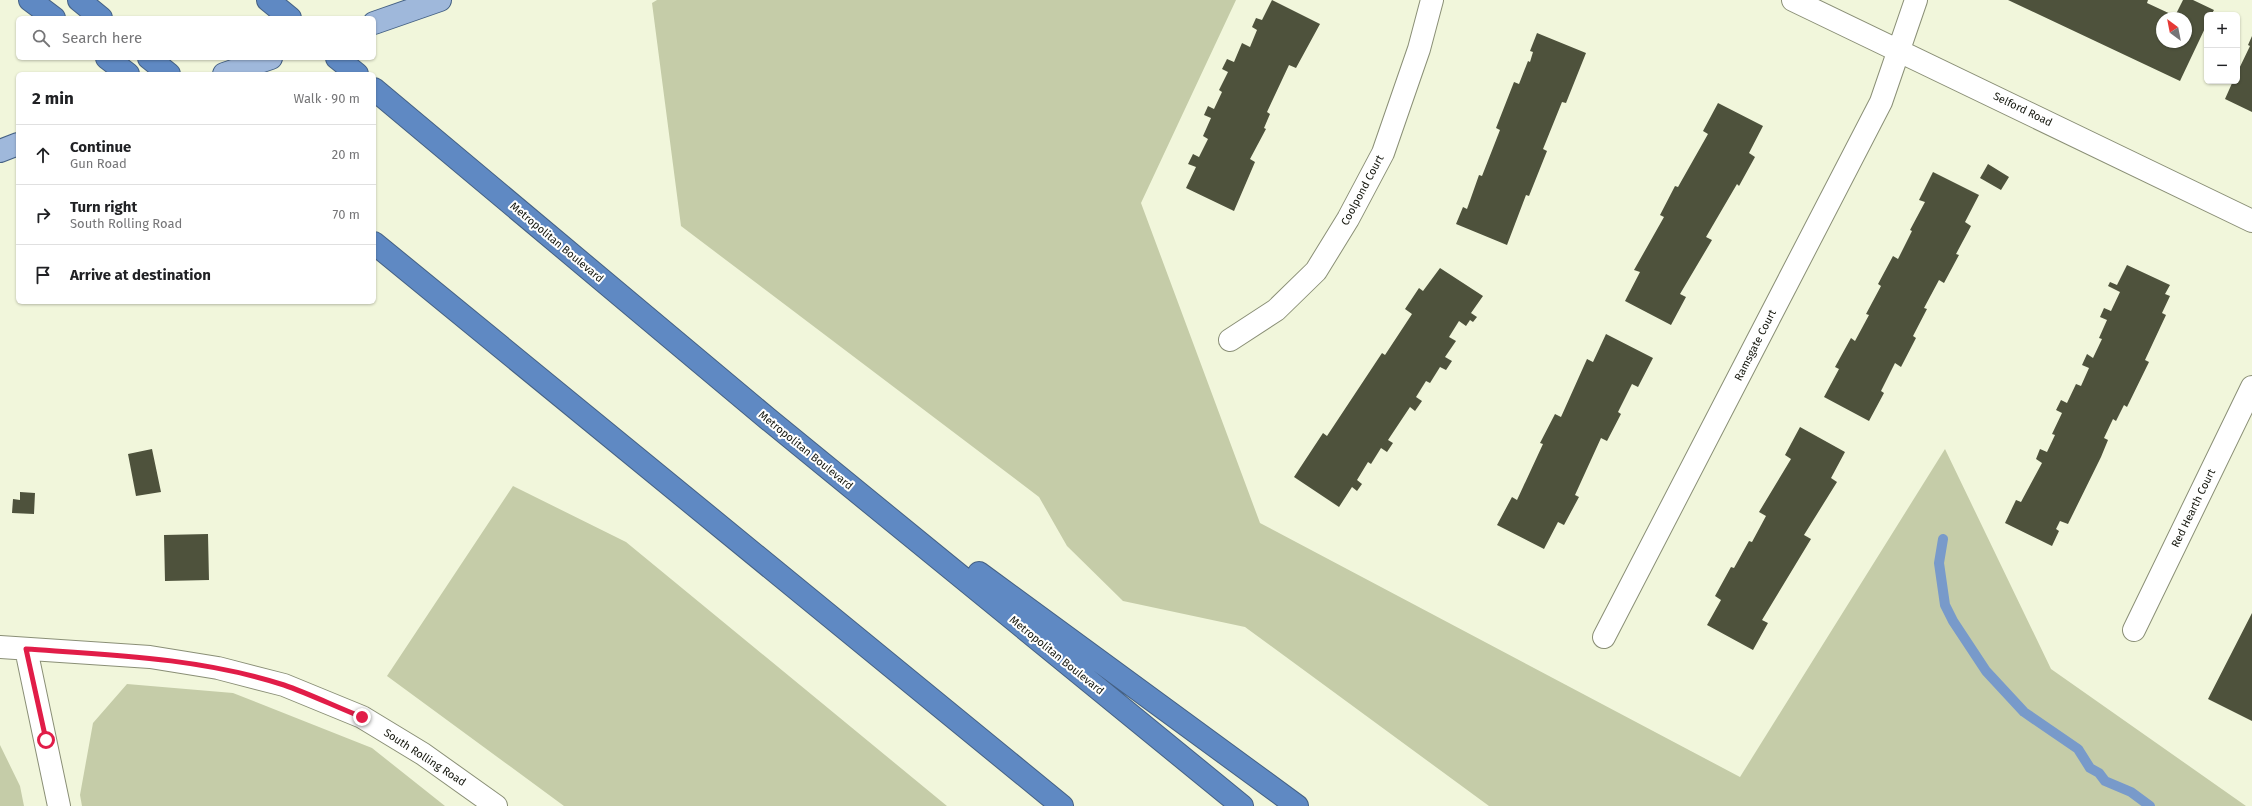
<!DOCTYPE html>
<html lang="en">
<head>
<meta charset="utf-8">
<style>
	:root { --surface:#fff; --page:#f2f2f2; --text:#202124; --muted:#757577; --line:#e0e0e0 }
	body { margin:0; font-family:"Fira Sans",sans-serif; background:var(--page); color:var(--text) }
	.controls { position:absolute; right:12px; top:12px; display:grid; overflow:hidden; border-radius:6px; box-shadow:0 1px 3px #0004 }
	.controls button { width:36px; height:36px; display:grid; place-items:center; padding:0; border:0; border-bottom:1px solid var(--line); background:var(--surface); color:var(--text); font:20px sans-serif }
	.compass { position:absolute; left:2156px; top:12px; width:36px; height:36px; border-radius:50%; background:var(--surface); box-shadow:0 1px 3px #0004; rotate:328deg }
	.stop { position:absolute; width:12px; height:12px; margin:-9px; border:3px solid #e11d48; border-radius:50%; background:#fff }
	.stop.end { background:#e11d48; border-color:#fff; box-shadow:0 1px 4px #0008 }
	.list { margin:0; padding:0; list-style:none }
	h2 { display:flex; justify-content:space-between; align-items:center; height:52px; margin:0; padding:0 16px; font-size:17px }
	h2 small { font-size:13px; font-weight:400; color:var(--muted) }
	.list li { display:grid; grid-template-columns:26px 1fr auto; gap:12px; align-items:center; box-sizing:border-box; height:60px; padding:0 16px; border-top:1px solid var(--line) }
	.list b { display:block; font-size:15px; white-space:nowrap }
	.list p { margin:0; font-size:13px; white-space:nowrap; color:var(--muted) }
	.list em { font-size:13px; font-style:normal; color:var(--muted) }
	.icon { flex:none; width:22px; height:22px; fill:none; stroke:currentColor; stroke-width:2; stroke-linecap:round; stroke-linejoin:round }
	.map { position:relative; flex:none; width:2252px; height:806px; overflow:hidden }
	.search { position:absolute; background:var(--surface); box-shadow:0 1px 3px #0004; left:16px; top:16px; width:360px; height:44px; display:flex; align-items:center; gap:10px; box-sizing:border-box; padding:0 14px; border-radius:6px; color:var(--muted); font-size:15px }
	.panel { position:absolute; background:var(--surface); box-shadow:0 1px 3px #0004; left:16px; top:72px; width:360px; height:232px; border-radius:6px }
	.map>svg:first-child { display:block }
	.green { fill:#c5cca8 }
	.lines { fill:none; stroke-linecap:round; stroke-linejoin:round }
	.stream { stroke:#789aca; stroke-width:10 }
	.building { fill:#4e523c; fill-rule:evenodd }
	.minor-casing { stroke:#8a8f76; stroke-width:24 }
	.major-casing { stroke:#456184; stroke-width:24 }
	.highway-casing { stroke:#456184; stroke-width:24 }
	.minor { stroke:#fff; stroke-width:22 }
	.major { stroke:#9fb8db; stroke-width:22 }
	.highway { stroke:#5f89c3; stroke-width:22 }
	.route { stroke:#e11d48; stroke-width:5 }
	.labels { text-anchor:middle; stroke-width:4; stroke-linejoin:round; paint-order:stroke }
	.street-label { font-size:11px; fill:#15170e; stroke:#fff }
</style>
</head>
<body>
<div class="map">
<svg width="2252" height="806" viewBox="0 0 2252 806">
	<rect width="100%" height="100%" fill="#f1f6db"/>
	<!-- green -->
	<path class="green" d="M657 0H1236L1141 203 1260 523 1740 777 1945 449 2051 669 2246 806H1489L1245 627 1123 601 1067 546 1039 497 681 226 652 3Z
		M513 486 626 542 947 806H564L387 676Z
		M127 684 233 693 372 748 445 806H82L80 795 93 723Z
		M0 745 20 786 24 806H0Z"/>
	<g class="lines">
		<!-- stream -->
		<path class="stream" d="M1943 539 1939 563 1945 605 1953 621 1986 671 2024 712 2078 749 2090 768 2099 773 2105 781 2131 792 2150 806"/>
	</g>
	<!-- building -->
	<path class="building" d="M1272 0 1320 24 1296 68 1289 65 1267 112 1270 114 1264 128 1266 129 1250 159 1255 162 1234 211 1186 188 1196 167 1188 164 1193 154 1199 157 1208 139 1203 136 1211 118 1204 115 1208 106 1214 109 1222 92 1219 90 1228 72 1222 69 1227 59 1234 62 1242 43 1250 47 1257 30 1252 27 1256 18 1262 20Z
		M2008 0H2148L2147 3 2175 16 2183 0H2193L2214 10 2211 15H2207V24L2180 81ZM2162 18H2186V42H2162Z
		M1537 33 1586 53 1566 103 1562 102 1543 149 1547 151 1529 196 1526 195 1507 245 1456 224 1463 207 1467 209 1479 175 1482 176 1500 130 1496 128 1514 82 1519 84 1528 61 1530 62 1533 52 1530 51Z
		M2252 36V112L2225 99 2233 81H2237V73L2250 46 2248 45Z
		M1718 103 1763 126 1749 153 1755 157 1739 186 1737 184 1706 237 1712 240 1680 294 1686 297 1671 325 1625 301 1640 272 1634 270 1664 217 1660 215 1675 186 1678 187 1708 134 1703 131Z
		M1988 164 2009 177 2001 190 1980 178Z
		M1933 172 1979 195 1965 222 1971 226 1956 254 1959 255 1944 283 1939 280 1924 308 1927 309 1913 336 1916 338 1901 367 1895 363 1881 391 1884 393 1869 421 1824 397 1839 369 1835 367 1851 338 1855 341 1869 315 1866 314 1881 286 1878 284 1893 256 1898 259 1912 231 1910 230 1925 202 1919 200Z
		M2127 265 2170 285 2165 294 2170 296 2162 313 2166 315 2145 360 2149 362 2127 407 2124 405 2116 421 2113 419 2104 438 2108 440 2101 457 2068 524 2060 521 2056 529 2059 531 2052 546 2005 523 2016 500 2021 502 2042 463 2036 459 2040 449 2047 452 2055 435 2052 434 2062 413 2056 410 2061 400 2067 403 2076 384 2081 386 2089 368 2082 365 2087 354 2093 358 2102 339 2099 338 2107 320 2100 317 2104 308 2111 311 2120 292 2108 286 2110 282 2117 285Z
		M1440 268 1483 296 1471 313 1477 317 1473 322 1470 320 1466 326 1459 321 1449 337 1456 341 1445 357 1452 361 1446 370 1440 367 1430 383 1426 381 1416 397 1422 401 1415 411 1410 407 1388 440 1393 443 1387 452 1381 448 1371 464 1368 462 1357 480 1362 484 1357 491 1352 487 1339 507 1294 477 1323 433 1327 436 1382 353 1385 355 1412 314 1405 309 1419 288 1423 291Z
		M1606 334 1653 358 1638 387 1632 384 1618 412 1621 414 1607 441 1601 438 1575 495 1579 497 1564 525 1558 522 1544 549 1497 525 1512 497 1517 500 1543 444 1540 443 1555 414 1561 417 1587 359 1593 362Z
		M1800 427 1845 452 1831 478 1837 482 1804 535 1811 539 1762 620 1768 623 1753 650 1707 625 1721 600 1715 596 1731 567 1734 568 1749 541 1752 542 1766 516 1759 512 1791 459 1785 455Z
		M152 449 161 492 136 496 128 454Z
		M20 492 35 493 34 514 12 513 13 499 20 500Z
		M208 534 209 580 165 581 164 535Z
		M2252 613V721L2208 699Z"/>
	<g class="lines">
		<defs>
			<path id="minor" d="M1793 0 2252 221
				M1230 340 1276 310 1316 271 1348 219 1383 153 1419 49 1432 0
				M2134 630 2252 387
				M1604 637 1881 102 1916 0
				M0 647 150 657 218 668 284 685 362 717 423 754 496 806
				M26 649 59 806"/>
			<path id="major" d="M374 23 440 0
				M224 74 271 58
				M0 151 18 144"/>
			<path id="highway" d="M30 0 54 18
				M79 0 101 18
				M268 0 290 18
				M107 58 128 74
				M149 58 169 74
				M337 58 357 74
				M374 89 768 419 1242 806
				M374 243 1062 806
				M979 573 1297 806"/>
		</defs>
		<!-- minor casing -->
		<use href="#minor" class="minor-casing"/>
		<!-- major casing -->
		<use href="#major" class="major-casing"/>
		<!-- highway casing -->
		<use href="#highway" class="highway-casing"/>
		<!-- minor -->
		<use href="#minor" class="minor"/>
		<!-- major -->
		<use href="#major" class="major"/>
		<!-- highway -->
		<use href="#highway" class="highway"/>
	</g>
	<g class="lines">
		<!-- route -->
		<path class="route" d="M46 740 26 649C113 655 201 658 284 685 310 694 336 707 362 717"/>
	</g>
	<g class="labels">
		<!-- street labels -->
		<g class="street-label">
			<text transform="translate(2023 109) rotate(26)" y="4">Selford Road</text>
			<text transform="translate(1362 190) rotate(-62)" y="4">Coolpond Court</text>
			<text transform="translate(557 242) rotate(40)" y="4">Metropolitan Boulevard</text>
			<text transform="translate(1755 345) rotate(-63)" y="4">Ramsgate Court</text>
			<text transform="translate(806 450) rotate(39)" y="4">Metropolitan Boulevard</text>
			<text transform="translate(2193 508) rotate(-64)" y="4">Red Hearth Court</text>
			<text transform="translate(1057 655) rotate(39)" y="4">Metropolitan Boulevard</text>
			<text transform="translate(425 757) rotate(33)" y="4">South Rolling Road</text>
		</g>
	</g>
</svg>
<div class="controls">
<button>+</button>
<button>−</button>
</div>
<svg class="compass" viewBox="-18 -18 36 36"><path d="M0-13l5 13h-10z" fill="#e53935"/><path d="M0 13l5-13h-10z" fill="#757577"/></svg>
<div class="stop" style="left:46px;top:740px"></div>
<div class="stop end" style="left:362px;top:717px"></div>
<div class="search"><svg class="icon" aria-label="search" viewBox="0 0 24 24"><circle cx="10" cy="10" r="6"/><path d="M15 15l6 6"/></svg>Search here</div>
<section class="panel">
<h2>2 min<small>Walk · 90 m</small></h2>
<ul class="list">
<li><svg class="icon" aria-label="ahead" viewBox="0 0 24 24"><path d="M12 20V5M6 11l6-6 6 6"/></svg><div><b>Continue</b><p>Gun Road</p></div><em>20 m</em></li>
<li><svg class="icon" aria-label="right" viewBox="0 0 24 24"><path d="M7 20v-9h11M14 6l5 5-5 5"/></svg><div><b>Turn right</b><p>South Rolling Road</p></div><em>70 m</em></li>
<li><svg class="icon" aria-label="arrive" viewBox="0 0 24 24"><path d="M6 21V4h12l-3 4 3 4H6"/></svg><div><b>Arrive at destination</b></div></li>
</ul>
</section>
</div>
</body>
</html>
